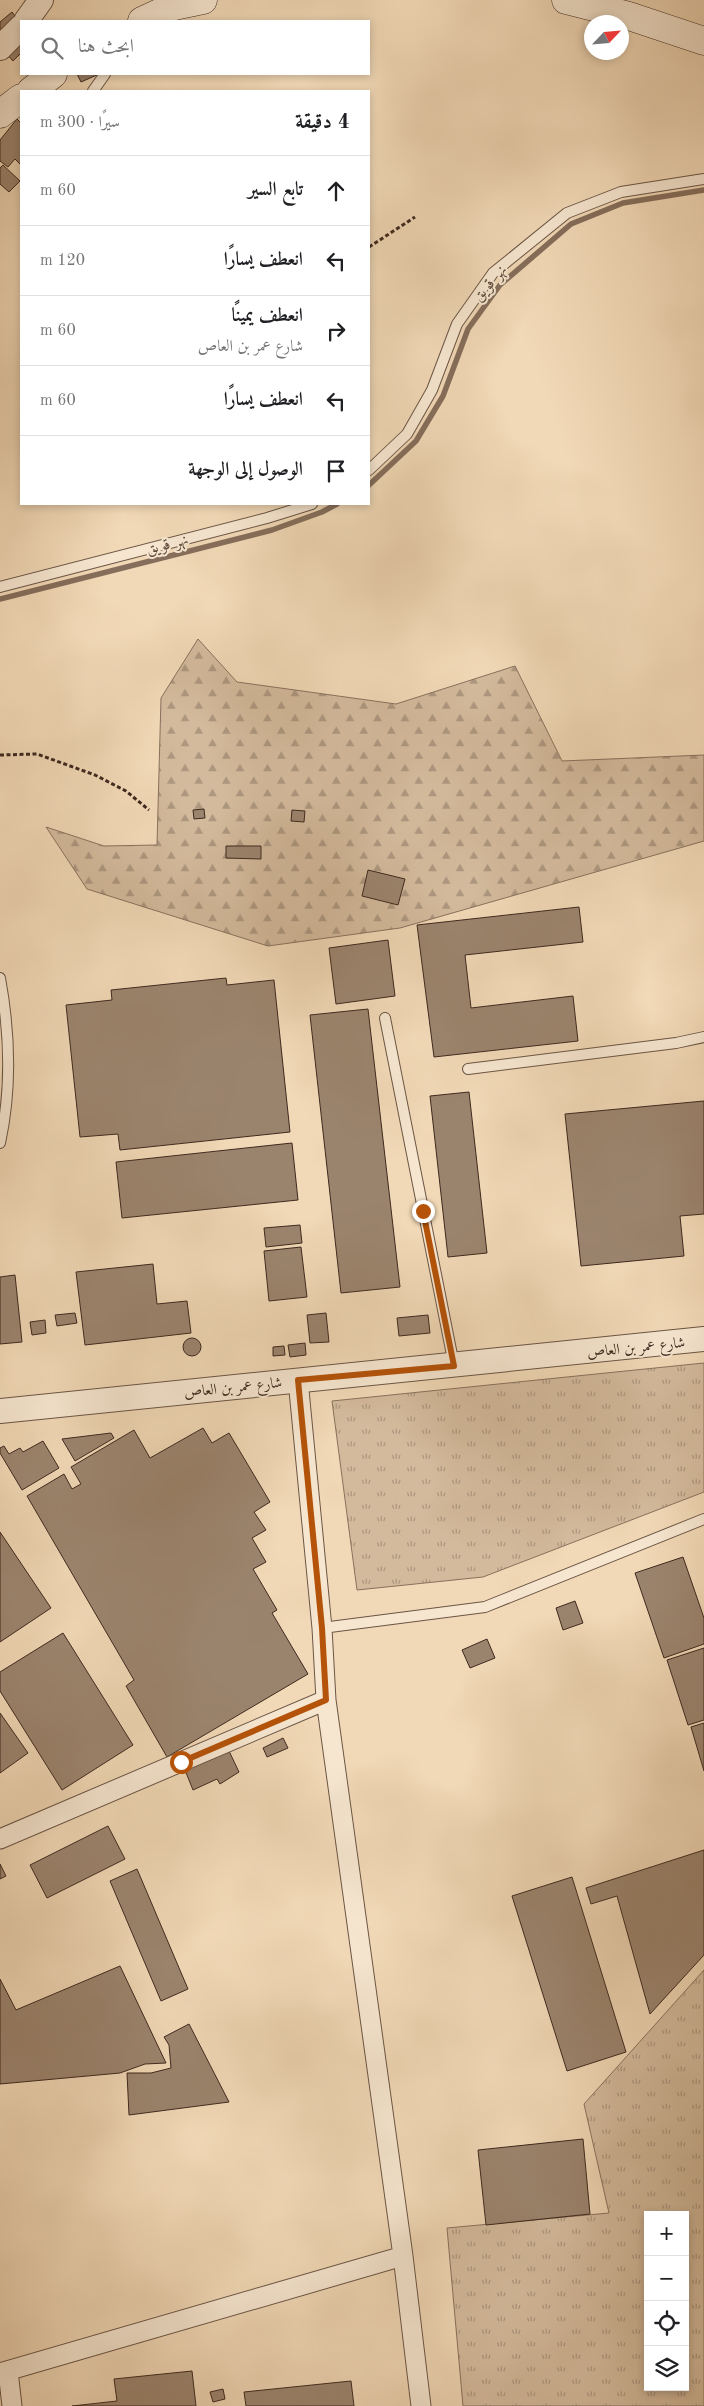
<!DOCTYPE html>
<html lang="ar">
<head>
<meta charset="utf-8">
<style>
	:root { --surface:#fff; --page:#f6f6f6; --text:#202124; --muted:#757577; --line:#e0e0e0 }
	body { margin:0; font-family:"Old Standard TT",Amiri,serif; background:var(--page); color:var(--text); direction:rtl }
	.controls { position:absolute; right:15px; bottom:15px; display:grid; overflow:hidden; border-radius:0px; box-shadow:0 2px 8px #0003 }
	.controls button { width:45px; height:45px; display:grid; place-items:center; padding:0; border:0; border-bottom:1px solid var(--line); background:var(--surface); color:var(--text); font:25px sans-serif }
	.compass { position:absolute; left:584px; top:15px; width:45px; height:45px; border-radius:50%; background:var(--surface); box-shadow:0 2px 8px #0003; rotate:64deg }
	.stop { position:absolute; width:15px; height:15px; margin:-11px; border:4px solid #b45309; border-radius:50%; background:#fff }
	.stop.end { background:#b45309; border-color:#fff; box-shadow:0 1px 5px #0008 }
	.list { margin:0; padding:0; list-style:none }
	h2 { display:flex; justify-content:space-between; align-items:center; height:65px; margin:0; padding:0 20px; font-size:21px }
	h2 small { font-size:16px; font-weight:400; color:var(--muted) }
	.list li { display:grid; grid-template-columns:32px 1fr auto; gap:15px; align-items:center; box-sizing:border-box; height:70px; padding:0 20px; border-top:1px solid var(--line) }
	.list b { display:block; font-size:19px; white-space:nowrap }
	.list p { margin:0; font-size:16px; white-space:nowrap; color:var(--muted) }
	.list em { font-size:16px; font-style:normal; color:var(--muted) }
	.icon { flex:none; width:28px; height:28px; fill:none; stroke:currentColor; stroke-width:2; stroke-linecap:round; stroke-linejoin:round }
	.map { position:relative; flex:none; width:704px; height:2406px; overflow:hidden; direction:ltr }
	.search { position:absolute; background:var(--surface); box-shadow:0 2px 8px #0003; left:20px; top:20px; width:350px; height:55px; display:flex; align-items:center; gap:12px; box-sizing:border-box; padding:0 18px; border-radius:0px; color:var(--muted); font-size:19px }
	.panel { position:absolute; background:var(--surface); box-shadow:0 2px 8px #0003; left:20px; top:90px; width:350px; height:415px; border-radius:0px; direction:rtl }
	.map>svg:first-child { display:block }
	.grass { fill:url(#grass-tufts); stroke:#88725e; fill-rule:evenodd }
	.forest { fill:url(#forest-firs); stroke:#88725e }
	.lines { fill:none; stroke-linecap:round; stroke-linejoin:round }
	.stream { stroke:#856e5b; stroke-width:5.5 }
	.building { fill:#9b846e; stroke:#3e291f }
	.service-casing { stroke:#6b5545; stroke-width:12 }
	.minor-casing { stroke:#6b5545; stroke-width:21 }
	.tertiary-casing { stroke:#6b5545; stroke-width:26 }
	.secondary-casing { stroke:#3e291f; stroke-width:29 }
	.path { stroke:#3e291f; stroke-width:3; stroke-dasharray:4 2.5; stroke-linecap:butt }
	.service { stroke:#f6e6d0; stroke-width:10 }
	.minor { stroke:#f6e6d0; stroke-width:19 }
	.tertiary { stroke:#f6e6d0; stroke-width:24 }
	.secondary { stroke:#f6e6d0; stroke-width:28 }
	.route { stroke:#b45309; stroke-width:6 }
	.labels { text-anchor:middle; stroke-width:4; stroke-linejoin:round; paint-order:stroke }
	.street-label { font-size:15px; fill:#3e291f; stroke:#f6e6d0 }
	.water-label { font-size:16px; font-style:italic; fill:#614c3d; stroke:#f6e6d0 }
</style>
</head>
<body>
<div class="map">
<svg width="704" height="2406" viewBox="0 0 704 2406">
	<defs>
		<pattern id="grass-tufts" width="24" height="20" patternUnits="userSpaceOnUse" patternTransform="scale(1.25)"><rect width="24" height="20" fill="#d3ba9c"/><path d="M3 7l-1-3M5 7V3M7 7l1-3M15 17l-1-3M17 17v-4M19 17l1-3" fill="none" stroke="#ad977f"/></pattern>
		<pattern id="forest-firs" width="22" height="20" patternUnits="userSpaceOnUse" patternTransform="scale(1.25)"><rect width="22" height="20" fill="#d3ba9c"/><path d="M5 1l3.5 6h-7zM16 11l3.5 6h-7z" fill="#ad977f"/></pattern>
	</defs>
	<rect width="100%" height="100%" fill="#f1d8b6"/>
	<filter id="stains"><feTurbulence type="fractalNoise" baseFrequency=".004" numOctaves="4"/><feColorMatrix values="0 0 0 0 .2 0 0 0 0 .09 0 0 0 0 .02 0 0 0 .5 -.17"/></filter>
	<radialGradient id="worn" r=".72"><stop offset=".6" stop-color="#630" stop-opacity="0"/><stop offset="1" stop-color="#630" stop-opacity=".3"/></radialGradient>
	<!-- grass -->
	<path class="grass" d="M704 1363V1492L483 1577 357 1590 332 1401Z
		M704 1970V2406H463L447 2228 609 2213 584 2104ZM648 2215H685V2387H648Z"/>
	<!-- forest -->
	<path class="forest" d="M198 639 237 682 396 704 515 666 562 761 704 755V841L400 928 268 946 87 889 46 827 104 846 157 845 161 698Z"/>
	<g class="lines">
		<!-- stream -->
		<path class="stream" d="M369 485 416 441 443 396 468 329 500 285 571 224 623 203 704 190
			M0 599 272 530 322 512 337 504"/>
	</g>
	<!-- building -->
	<path class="building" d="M12 12 21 24 0 41V22Z
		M21 33V53L13 61 3 50Z
		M77 74H99L81 82Z
		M17 119 21 123V165L15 159 8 167 0 161V140Z
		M3 165 20 181 9 192 0 184V168Z
		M204 809 205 818 194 819 193 810Z
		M292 810 305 811 304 822 291 821Z
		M226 846H261V859L226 858Z
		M368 870 405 879 398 905 362 896Z
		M579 907 583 942 465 955 471 1008 573 996 578 1041 434 1057 417 925Z
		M388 940 395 996 336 1004 329 948Z
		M226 978 227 985 274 980 290 1132 120 1150 118 1134 80 1137 66 1005 112 1000 111 990Z
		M368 1009 400 1287 341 1293 310 1015Z
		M469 1092 487 1253 448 1257 430 1096Z
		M704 1101V1214L680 1216 684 1256 581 1266 565 1114Z
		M292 1143 298 1200 122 1218 116 1162Z
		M300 1225 302 1243 266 1247 264 1228Z
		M301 1247 307 1297 269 1301 264 1251Z
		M153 1264 157 1304 187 1301 191 1333 85 1345 76 1272Z
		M15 1275 22 1342 0 1344V1277Z
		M75 1313 77 1323 57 1326 55 1315Z
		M326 1313 329 1342 310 1343 307 1315Z
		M428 1315 430 1333 399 1336 397 1318Z
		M45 1320 46 1333 32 1335 30 1322Z
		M183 1347a9 9 0 1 1 18 0a9 9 0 1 1-18 0Z
		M305 1343 306 1355 290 1357 288 1345Z
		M284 1346 285 1355 273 1356V1347Z
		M203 1428 212 1443 229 1433 270 1502 254 1512 266 1530 252 1538 266 1562 253 1569 277 1610 272 1613 308 1674 167 1757 126 1686 134 1680 27 1496 64 1474 72 1489 81 1484 71 1467 134 1430 150 1458Z
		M111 1433 114 1438 75 1461 62 1439Z
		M43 1441 59 1468 22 1490 0 1453V1448L4 1446 9 1454 20 1448 23 1452Z
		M0 1532 51 1608 0 1642Z
		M683 1557 704 1618V1644L664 1658 635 1573Z
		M575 1601 583 1623 563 1630 556 1608Z
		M63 1633 133 1745 62 1790 0 1691V1672Z
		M487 1639 495 1658 470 1668 462 1650Z
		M704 1648V1720L688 1725 667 1660Z
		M0 1713 28 1753 0 1773Z
		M704 1723V1771L691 1727Z
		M283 1738 288 1748 267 1757 263 1748Z
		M229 1751 239 1772 220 1784 217 1779 193 1790 185 1770Z
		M108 1826 125 1859 47 1898 30 1865Z
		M704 1850V1955L650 2014 617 1896 591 1904 586 1888Z
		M0 1864 6 1876 0 1879Z
		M137 1869 188 1989 161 2001 110 1881Z
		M572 1877 626 2052 567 2071 512 1896Z
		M120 1966 166 2063 145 2064 120 2073 0 2084V1979L16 2010Z
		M189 2024 229 2102 129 2115 127 2073H151L171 2068 169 2045 164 2037Z
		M583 2139 590 2214 486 2225 478 2150Z
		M192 2371 196 2406H72L117 2401 114 2379Z
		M351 2381 354 2406H246L244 2392Z
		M223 2389 225 2399 213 2402 210 2392Z"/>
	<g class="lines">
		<defs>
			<path id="service" d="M93 91 105 74
				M369 470 407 434 432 390 457 324 493 273 567 213 621 192 704 179
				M0 587 267 518 312 504
				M0 978C10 1033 12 1088 0 1143
				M385 1018 454 1365
				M468 1069 676 1043 704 1037
				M322 1628 485 1607 704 1519"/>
			<path id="minor" d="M298 1380 322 1628 326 1700 403 2256 421 2406
				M0 1839 326 1700
				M8 2371 12 2406
				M0 2373 403 2256"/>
			<path id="tertiary" d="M26 21 41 0
				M0 48 21 27
				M0 1411 704 1339"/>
			<path id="secondary" d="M566 0 629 16 704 41
				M142 21 174 6 203 0
				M31 91 53 74
				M0 114 21 98"/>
		</defs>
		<!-- service casing -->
		<use href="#service" class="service-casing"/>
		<!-- minor casing -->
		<use href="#minor" class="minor-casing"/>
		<!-- tertiary casing -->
		<use href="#tertiary" class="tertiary-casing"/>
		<!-- secondary casing -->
		<use href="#secondary" class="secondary-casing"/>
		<!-- path -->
		<path class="path" d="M369 247 415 217
			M0 755 37 754 95 775 126 791 149 810"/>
		<!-- service -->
		<use href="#service" class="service"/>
		<!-- minor -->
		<use href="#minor" class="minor"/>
		<!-- tertiary -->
		<use href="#tertiary" class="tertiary"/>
		<!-- secondary -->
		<use href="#secondary" class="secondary"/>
	</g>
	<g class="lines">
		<!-- route -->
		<path class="route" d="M181 1762 326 1700 322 1628 298 1380 454 1366 423 1211"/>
	</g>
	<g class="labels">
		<!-- street labels -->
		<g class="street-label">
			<text transform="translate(636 1347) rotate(-6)" y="5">شارع عمر بن العاص</text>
			<text transform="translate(233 1387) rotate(-6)" y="5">شارع عمر بن العاص</text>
		</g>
		<!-- water labels -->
		<g class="water-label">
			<text transform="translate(489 282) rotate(-48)" y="6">نهر قويق</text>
			<text transform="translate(167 543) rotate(-14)" y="6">نهر قويق</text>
		</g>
	</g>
	<rect width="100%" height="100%" filter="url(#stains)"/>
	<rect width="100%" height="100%" fill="url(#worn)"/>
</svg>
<div class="controls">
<button>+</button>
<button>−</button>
<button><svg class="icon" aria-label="locate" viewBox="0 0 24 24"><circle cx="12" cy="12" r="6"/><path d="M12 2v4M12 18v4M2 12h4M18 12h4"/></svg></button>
<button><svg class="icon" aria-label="layers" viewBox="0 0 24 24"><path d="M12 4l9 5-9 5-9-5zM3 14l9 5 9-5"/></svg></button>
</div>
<svg class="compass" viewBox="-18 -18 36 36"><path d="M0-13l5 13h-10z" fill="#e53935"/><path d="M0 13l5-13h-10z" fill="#757577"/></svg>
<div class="stop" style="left:181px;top:1762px"></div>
<div class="stop end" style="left:423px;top:1211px"></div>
<div class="search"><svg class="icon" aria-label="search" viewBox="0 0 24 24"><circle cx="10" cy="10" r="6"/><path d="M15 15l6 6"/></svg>ابحث هنا</div>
<section class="panel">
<h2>4 دقيقة<small>سيرًا · 300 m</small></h2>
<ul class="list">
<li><svg class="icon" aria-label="ahead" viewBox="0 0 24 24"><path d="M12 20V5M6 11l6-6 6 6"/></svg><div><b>تابع السير</b></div><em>60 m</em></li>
<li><svg class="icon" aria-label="left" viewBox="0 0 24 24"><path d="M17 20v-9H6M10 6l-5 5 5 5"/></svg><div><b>انعطف يسارًا</b></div><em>120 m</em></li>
<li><svg class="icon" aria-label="right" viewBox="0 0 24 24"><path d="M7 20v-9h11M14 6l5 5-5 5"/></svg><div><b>انعطف يمينًا</b><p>شارع عمر بن العاص</p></div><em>60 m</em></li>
<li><svg class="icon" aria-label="left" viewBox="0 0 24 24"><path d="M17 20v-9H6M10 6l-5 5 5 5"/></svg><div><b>انعطف يسارًا</b></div><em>60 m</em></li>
<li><svg class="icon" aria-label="arrive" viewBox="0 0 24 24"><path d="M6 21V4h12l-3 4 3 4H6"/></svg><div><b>الوصول إلى الوجهة</b></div></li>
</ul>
</section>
</div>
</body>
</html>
